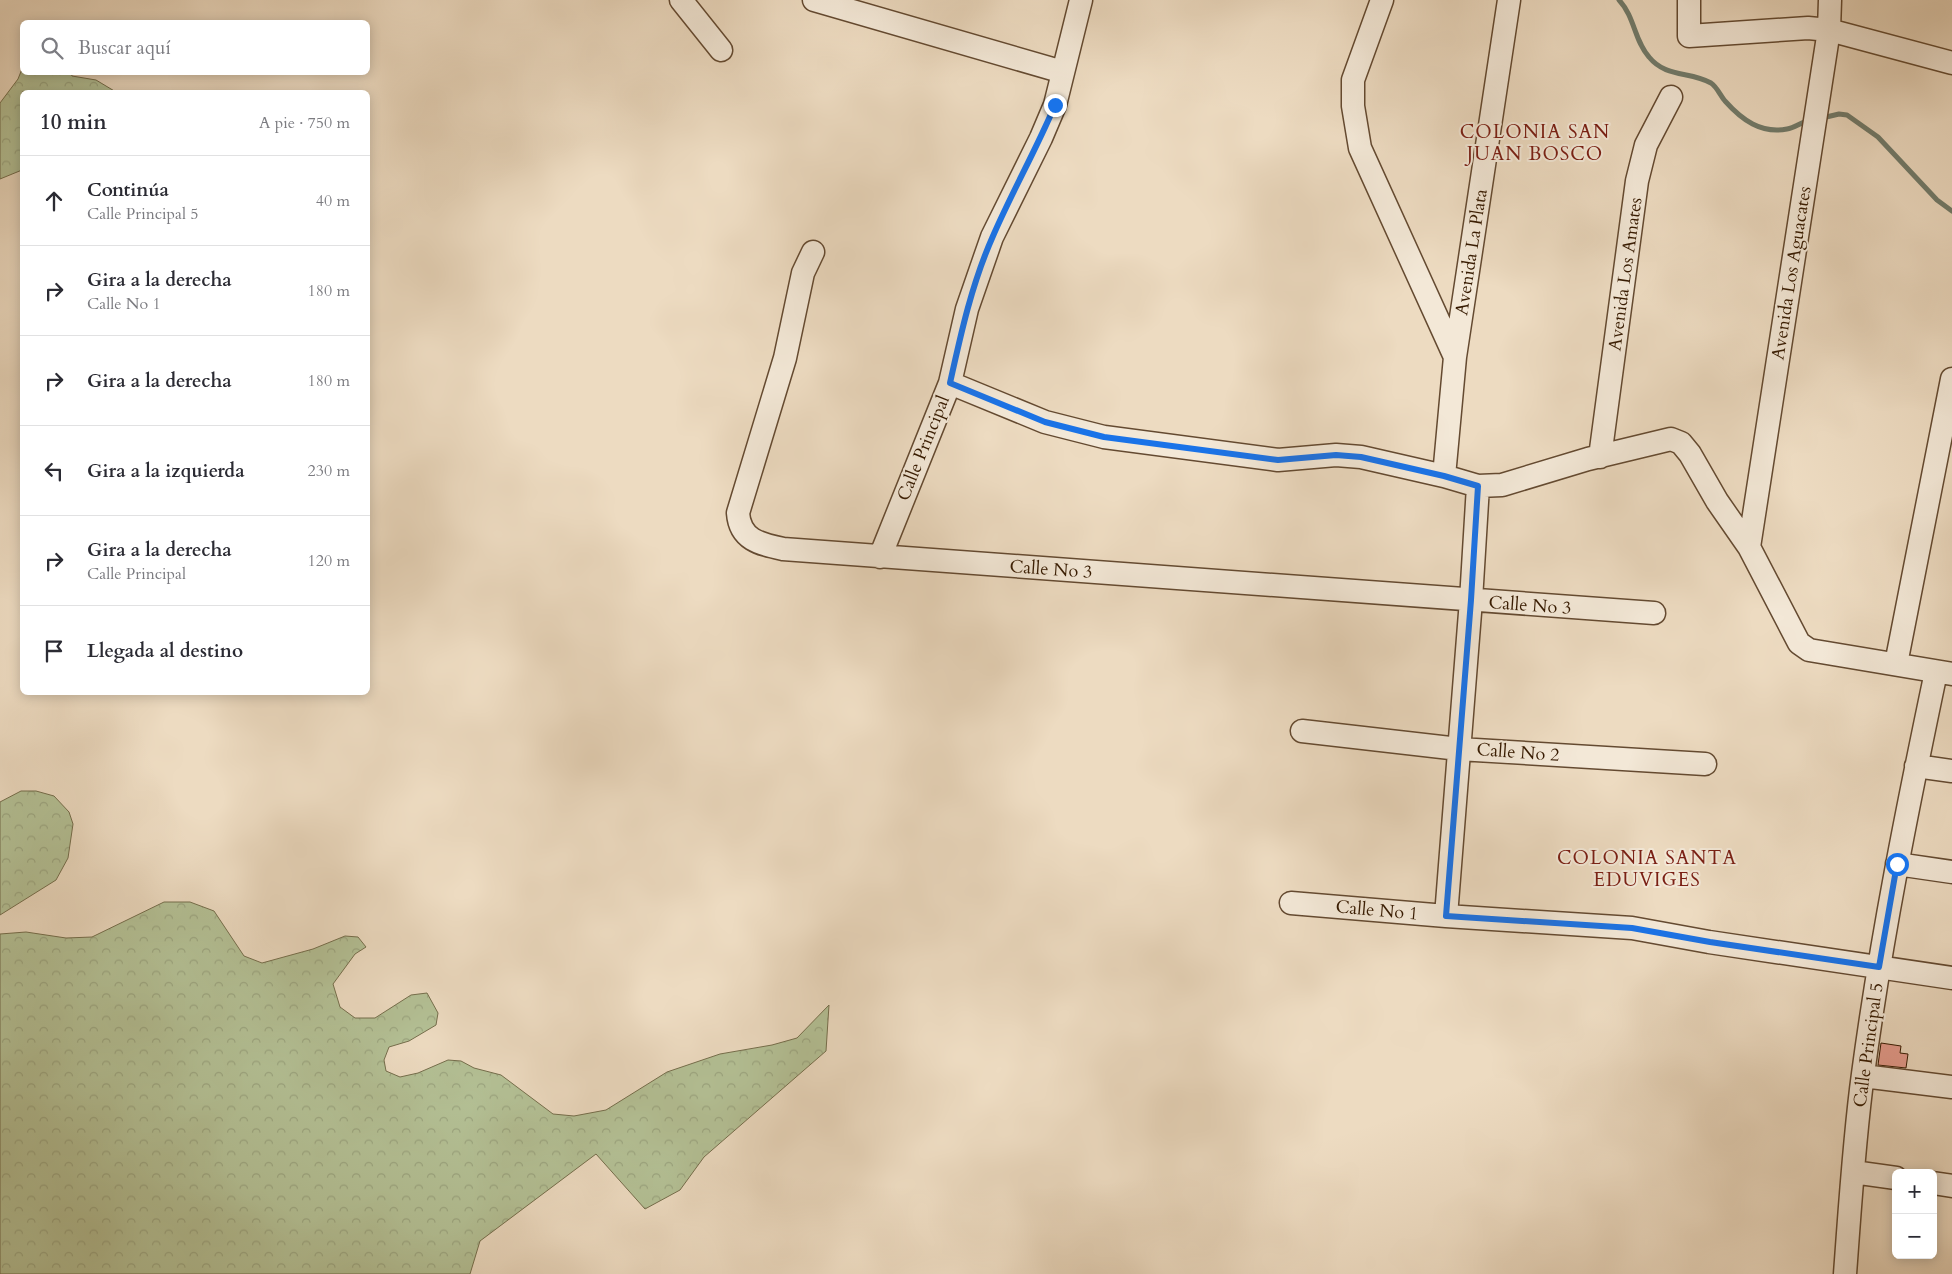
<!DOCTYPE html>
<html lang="es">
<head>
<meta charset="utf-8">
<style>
	:root { --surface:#fff; --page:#f2f2f3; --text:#2b2b33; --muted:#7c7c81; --line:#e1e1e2 }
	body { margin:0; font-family:Cardo,serif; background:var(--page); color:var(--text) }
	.controls { position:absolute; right:15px; bottom:15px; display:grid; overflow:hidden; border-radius:8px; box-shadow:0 2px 12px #0003 }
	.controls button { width:45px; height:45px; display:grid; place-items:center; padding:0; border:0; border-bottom:1px solid var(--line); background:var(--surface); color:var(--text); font:25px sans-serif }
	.stop { position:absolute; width:15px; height:15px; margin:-11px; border:4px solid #1a73e8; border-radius:50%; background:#fff }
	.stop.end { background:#1a73e8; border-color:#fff; box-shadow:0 1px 5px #0008 }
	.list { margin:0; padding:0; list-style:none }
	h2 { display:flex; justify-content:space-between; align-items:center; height:65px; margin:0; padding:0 20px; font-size:21px }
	h2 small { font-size:16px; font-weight:400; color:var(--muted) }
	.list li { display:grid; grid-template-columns:32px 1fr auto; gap:15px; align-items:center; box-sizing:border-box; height:90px; padding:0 20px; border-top:1px solid var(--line) }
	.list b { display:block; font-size:19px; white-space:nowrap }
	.list p { margin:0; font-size:16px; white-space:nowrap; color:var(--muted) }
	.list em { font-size:16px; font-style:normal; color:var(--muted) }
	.icon { flex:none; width:28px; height:28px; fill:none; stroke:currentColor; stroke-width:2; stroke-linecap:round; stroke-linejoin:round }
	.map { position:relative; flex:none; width:1952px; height:1274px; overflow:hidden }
	.search { position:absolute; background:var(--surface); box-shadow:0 2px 12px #0003; left:20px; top:20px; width:350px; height:55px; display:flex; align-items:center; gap:12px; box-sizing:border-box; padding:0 18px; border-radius:8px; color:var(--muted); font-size:19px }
	.panel { position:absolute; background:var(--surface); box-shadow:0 2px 12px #0003; left:20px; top:90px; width:350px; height:605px; border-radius:8px }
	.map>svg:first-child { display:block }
	.forest { fill:url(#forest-crowns); stroke:#756e4c }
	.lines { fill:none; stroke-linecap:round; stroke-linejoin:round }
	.stream { stroke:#717b6b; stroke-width:5 }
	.building { fill:#e79d8f; stroke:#361a01 }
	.minor-casing { stroke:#644a31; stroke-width:25 }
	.minor { stroke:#f3e8d7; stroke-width:22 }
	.route { stroke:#1a73e8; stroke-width:6 }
	.labels { text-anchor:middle; stroke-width:4; stroke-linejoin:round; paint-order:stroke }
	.street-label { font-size:18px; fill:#361a01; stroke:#f3e8d7 }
	.neighbourhood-label { font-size:19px; letter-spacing:1px; fill:#7a1f14; stroke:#f3e8d7 }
</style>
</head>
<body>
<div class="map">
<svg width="1952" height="1274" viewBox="0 0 1952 1274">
	<defs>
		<pattern id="forest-crowns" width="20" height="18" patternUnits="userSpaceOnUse" patternTransform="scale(1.25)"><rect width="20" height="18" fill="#b4c196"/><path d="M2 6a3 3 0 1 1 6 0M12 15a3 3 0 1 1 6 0" fill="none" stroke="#9ba580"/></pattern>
	</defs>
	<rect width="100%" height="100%" fill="#eddbc1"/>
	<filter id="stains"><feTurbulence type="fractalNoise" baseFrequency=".004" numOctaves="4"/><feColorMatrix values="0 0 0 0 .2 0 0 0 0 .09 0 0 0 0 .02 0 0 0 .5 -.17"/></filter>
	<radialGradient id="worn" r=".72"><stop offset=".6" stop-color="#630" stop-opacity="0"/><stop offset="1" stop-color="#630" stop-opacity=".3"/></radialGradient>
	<!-- forest -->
	<path class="forest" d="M22 69V72L71 73 72 76 96 80 116 92H22V170L0 179V103L18 79Z
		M21 791H36L54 796 69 812 73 824 68 858 56 880 0 915V802Z
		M164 902H190L214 911 244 956 262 963 313 949 345 936 358 937 366 947 355 954 333 984 340 1007 355 1018H375L411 995 427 993 438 1013 436 1025 409 1041 389 1047 384 1060 386 1071 400 1077 418 1073 448 1060 461 1061 474 1068 501 1075 553 1114 574 1116 606 1110 667 1072 720 1054 772 1045 797 1038 829 1005 826 1051 704 1157 680 1190 645 1209 596 1154 480 1241 470 1274H0V934L26 932 66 938 92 937Z"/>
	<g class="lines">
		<!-- stream -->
		<path class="stream" d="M1619 0C1635 17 1634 40 1649 57 1666 78 1690 71 1711 83 1717 87 1720 95 1725 101 1742 120 1761 134 1787 129 1795 128 1801 122 1808 121
			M1822 118 1839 114 1847 115 1878 137 1937 200 1952 211"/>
	</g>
	<!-- building -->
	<path class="building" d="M1881 1043 1901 1046 1900 1053 1908 1054 1906 1068 1878 1065Z"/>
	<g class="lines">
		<defs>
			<path id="minor" d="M681 0 721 50
				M814 0 1063 72
				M1382 0 1353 80V106L1360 148 1455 357
				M1689 0V36L1808 28 1829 30 1952 63
				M813 252 803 273 785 358 738 513C740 540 760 544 783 549L1654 613
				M950 383 1045 422 1104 437 1278 460 1336 455 1361 457 1444 476 1478 486 1502 485 1588 459 1671 439 1681 443 1690 454 1717 501 1749 547 1799 643 1809 650 1952 674
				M1600 457 1637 181 1646 145 1671 97
				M1444 476 1455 357 1509 0
				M1749 547 1829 30 1830 0
				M880 557 950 383 967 309 992 237 1041 138 1055 105 1081 0
				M1896 664 1952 379
				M1302 731 1459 749 1705 764
				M1916 766 1952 771
				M1897 864 1952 872
				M1291 903 1446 916 1632 928 1709 942 1952 978
				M1446 916 1471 600 1478 486
				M1863 1076 1952 1087
				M1853 1172 1896 1178
				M1933 1183 1952 1186
				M1845 1274C1850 1208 1854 1140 1863 1074 1881 939 1908 805 1936 672"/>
		</defs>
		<!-- minor casing -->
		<use href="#minor" class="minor-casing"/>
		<!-- minor -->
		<use href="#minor" class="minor"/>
	</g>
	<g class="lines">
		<!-- route -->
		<path class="route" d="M1055 105C1036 150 1012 192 993 236 972 283 961 333 950 383L1045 422 1104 437 1278 460 1336 455 1361 457 1444 476 1478 486 1471 600 1446 916 1632 928 1710 942 1879 967 1897 864"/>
	</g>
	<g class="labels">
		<!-- street labels -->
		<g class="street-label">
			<text transform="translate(1471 252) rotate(-81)" y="6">Avenida La Plata</text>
			<text transform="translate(1791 273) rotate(-81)" y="6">Avenida Los Aguacates</text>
			<text transform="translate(1625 274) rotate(-82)" y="6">Avenida Los Amates</text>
			<text transform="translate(923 448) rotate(-68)" y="6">Calle Principal</text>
			<text transform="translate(1051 569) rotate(4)" y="6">Calle No 3</text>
			<text transform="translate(1530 605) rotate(4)" y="6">Calle No 3</text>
			<text transform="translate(1518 752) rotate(4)" y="6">Calle No 2</text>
			<text transform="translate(1377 910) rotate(5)" y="6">Calle No 1</text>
			<text transform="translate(1868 1045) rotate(-82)" y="6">Calle Principal 5</text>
		</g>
		<!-- neighbourhood labels -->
		<g class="neighbourhood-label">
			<text x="1535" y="138">COLONIA SAN<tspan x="1535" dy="22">JUAN BOSCO</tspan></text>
			<text x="1647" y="864">COLONIA SANTA<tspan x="1647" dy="22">EDUVIGES</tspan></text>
		</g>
	</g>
	<rect width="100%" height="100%" filter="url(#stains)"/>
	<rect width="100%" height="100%" fill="url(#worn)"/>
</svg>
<div class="controls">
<button>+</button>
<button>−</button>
</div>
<div class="stop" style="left:1897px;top:864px"></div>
<div class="stop end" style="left:1055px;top:105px"></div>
<div class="search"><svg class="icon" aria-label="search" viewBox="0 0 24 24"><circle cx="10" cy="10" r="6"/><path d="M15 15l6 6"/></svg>Buscar aquí</div>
<section class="panel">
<h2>10 min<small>A pie · 750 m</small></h2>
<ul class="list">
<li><svg class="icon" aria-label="ahead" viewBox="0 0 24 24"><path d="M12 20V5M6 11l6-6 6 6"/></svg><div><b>Continúa</b><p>Calle Principal 5</p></div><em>40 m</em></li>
<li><svg class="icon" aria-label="right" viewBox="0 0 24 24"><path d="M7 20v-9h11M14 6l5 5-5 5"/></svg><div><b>Gira a la derecha</b><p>Calle No 1</p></div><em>180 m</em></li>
<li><svg class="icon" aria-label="right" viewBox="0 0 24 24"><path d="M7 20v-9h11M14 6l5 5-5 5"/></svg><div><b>Gira a la derecha</b></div><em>180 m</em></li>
<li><svg class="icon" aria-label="left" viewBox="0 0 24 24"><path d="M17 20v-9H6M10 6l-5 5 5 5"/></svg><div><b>Gira a la izquierda</b></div><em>230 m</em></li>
<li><svg class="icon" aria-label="right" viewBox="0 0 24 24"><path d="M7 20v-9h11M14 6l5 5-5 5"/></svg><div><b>Gira a la derecha</b><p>Calle Principal</p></div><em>120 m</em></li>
<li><svg class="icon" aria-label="arrive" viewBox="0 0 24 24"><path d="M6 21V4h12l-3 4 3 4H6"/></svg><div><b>Llegada al destino</b></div></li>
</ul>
</section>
</div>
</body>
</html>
